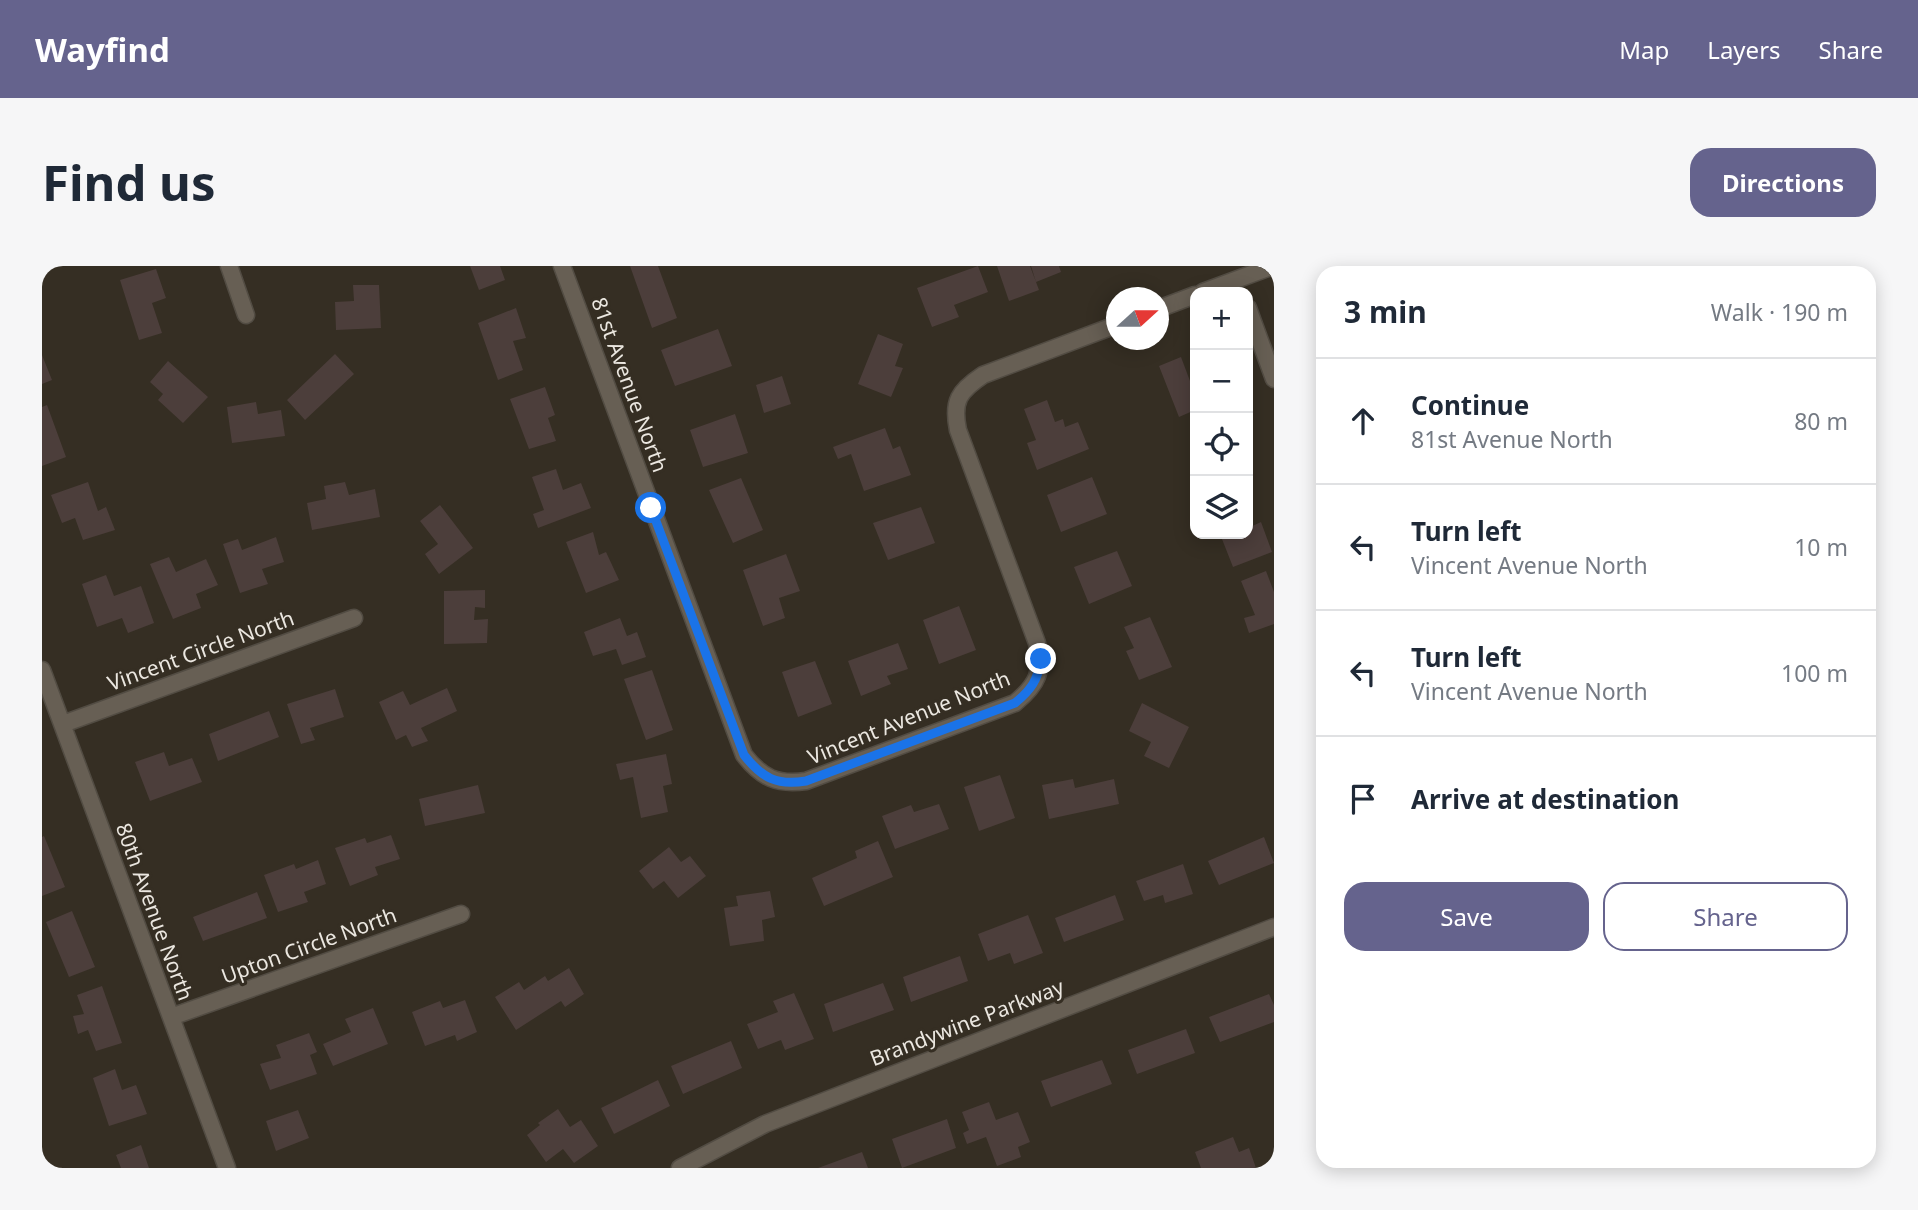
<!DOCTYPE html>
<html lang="en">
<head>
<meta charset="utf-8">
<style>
	:root { --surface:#fff; --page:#f6f6f7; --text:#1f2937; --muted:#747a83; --line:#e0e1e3; --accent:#65638d }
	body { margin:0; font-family:"Noto Sans",sans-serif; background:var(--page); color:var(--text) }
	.controls { position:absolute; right:21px; top:21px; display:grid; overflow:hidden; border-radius:14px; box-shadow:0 4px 18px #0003 }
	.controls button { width:63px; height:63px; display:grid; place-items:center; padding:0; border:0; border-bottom:2px solid var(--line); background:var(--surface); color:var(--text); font:35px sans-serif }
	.compass { position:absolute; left:1064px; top:21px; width:63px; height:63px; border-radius:50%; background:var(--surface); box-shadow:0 4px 18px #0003; rotate:69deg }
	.stop { position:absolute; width:21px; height:21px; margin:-16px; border:5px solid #1a73e8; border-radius:50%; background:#fff }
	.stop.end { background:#1a73e8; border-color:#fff; box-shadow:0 2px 7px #0008 }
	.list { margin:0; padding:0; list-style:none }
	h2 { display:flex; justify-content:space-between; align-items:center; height:91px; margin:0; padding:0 28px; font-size:30px }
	h2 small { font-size:23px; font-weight:400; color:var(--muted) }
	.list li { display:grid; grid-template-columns:46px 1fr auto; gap:21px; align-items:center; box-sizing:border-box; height:126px; padding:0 28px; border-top:2px solid var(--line) }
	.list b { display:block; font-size:26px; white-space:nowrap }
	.list p { margin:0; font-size:23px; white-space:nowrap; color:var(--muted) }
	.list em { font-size:23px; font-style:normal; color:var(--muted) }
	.actions { display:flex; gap:14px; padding:21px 28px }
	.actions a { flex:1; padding:16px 0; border:2px solid var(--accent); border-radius:21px; text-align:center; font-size:24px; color:var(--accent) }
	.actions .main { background:var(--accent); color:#fff }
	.icon { flex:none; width:38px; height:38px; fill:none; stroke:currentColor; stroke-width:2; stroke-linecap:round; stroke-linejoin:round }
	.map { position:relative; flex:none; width:1232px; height:902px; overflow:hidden; border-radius:21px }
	header { display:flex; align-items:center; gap:42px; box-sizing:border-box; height:98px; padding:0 35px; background:var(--accent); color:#fff }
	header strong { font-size:33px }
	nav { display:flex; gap:38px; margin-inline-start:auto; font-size:24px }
	.intro { display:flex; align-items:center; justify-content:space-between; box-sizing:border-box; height:168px; padding:0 42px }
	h1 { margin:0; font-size:49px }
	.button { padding:18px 32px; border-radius:21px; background:var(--accent); color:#fff; font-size:24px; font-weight:700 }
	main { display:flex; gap:42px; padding:0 42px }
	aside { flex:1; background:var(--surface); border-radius:21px; box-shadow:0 4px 18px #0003 }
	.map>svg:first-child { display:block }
	.building { fill:#4c3e3b }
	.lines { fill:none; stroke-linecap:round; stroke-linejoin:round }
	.minor-casing { stroke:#524c43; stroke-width:19 }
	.minor { stroke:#675f54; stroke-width:16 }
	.route { stroke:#1a73e8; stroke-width:9 }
	.labels { text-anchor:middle; stroke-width:6; stroke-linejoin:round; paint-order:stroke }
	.street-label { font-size:21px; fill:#ebe7e0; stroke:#352e23 }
</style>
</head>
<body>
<header>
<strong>Wayfind</strong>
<nav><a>Map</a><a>Layers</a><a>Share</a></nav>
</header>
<div class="intro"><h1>Find us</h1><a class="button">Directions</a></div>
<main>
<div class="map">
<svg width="1232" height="902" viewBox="0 0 1232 902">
	<rect width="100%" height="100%" fill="#352e23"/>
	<!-- building -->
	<path class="building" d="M428 0H458L463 14 437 24Z
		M588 0H616L635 52 610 62Z
		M936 0 946 26 912 39 917 51 890 61 875 22Z
		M955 0H988L997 24 967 35Z
		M989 0H1017L1019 6 994 16Z
		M114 3 124 32 110 37 120 67 97 74 78 14Z
		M311 19H337L339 62 294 64 293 36 312 35Z
		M474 42 484 72 471 75 481 104 456 114 436 57Z
		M676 63 690 100 633 120 619 84Z
		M836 68 861 78 853 100 861 102 849 131 816 118Z
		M293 88 312 108 263 154 245 134Z
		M0 89 10 114 0 118Z
		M1139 91 1148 115 1153 112V144L1137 151 1117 100Z
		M126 95 166 131 141 157 116 134 121 128 108 116Z
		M740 110 749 138 722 147 714 119Z
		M503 121 513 149 506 152 514 175 487 183 468 133Z
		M1005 134 1013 156 1021 153 1023 161 1036 156 1047 183 995 204 985 177 994 174 982 143Z
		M214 136 216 148 239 144 243 170 190 177 185 141Z
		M5 139 24 191 0 200V141Z
		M693 148 706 187 661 201 648 164Z
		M843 162 851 183 858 180 869 209 822 225 809 188 796 193 791 181Z
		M514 203 521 224 539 217 549 242 496 262 491 248 502 244 490 211Z
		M1050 211 1065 248 1019 266 1005 229Z
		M699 212 721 264 691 277 667 224Z
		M46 216 56 245 64 241 73 264 41 274 33 252 20 257 9 229Z
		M303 216 307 229 333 223 338 251 270 264 265 237 284 233 282 220Z
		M398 239 431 282 397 308 383 288 396 278 378 255Z
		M879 241 893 277 846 294 831 257Z
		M1219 256 1230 286 1191 301 1178 268H1206V262Z
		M551 266 557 289 564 286 577 314 544 327 524 276Z
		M234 271 242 296 220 303 226 318 198 327 181 278 196 273 200 284Z
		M1075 285 1090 320 1047 338 1032 301Z
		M744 288 758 325 737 332 743 352 721 360 701 304Z
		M127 291 134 306 164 293 176 319 154 328 159 342 131 353 108 298Z
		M1224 305 1232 326V358L1207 367 1202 352 1213 349 1199 315Z
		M64 309 72 330 99 320 112 357 86 367 80 352 55 361 40 318Z
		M443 324V342L433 341 432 354 446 353 445 377 402 378V325Z
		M917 340 934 384 897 398 881 354Z
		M1108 351 1130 401 1097 414 1084 385 1092 382 1082 361Z
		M578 352 585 370 595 366 604 391 580 399 574 383 551 390 542 366Z
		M856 377 866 403 845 410 849 418 819 430 806 395Z
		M773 395 790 438 756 451 740 406Z
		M610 404 631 464 604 474 582 413Z
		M405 422 415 445 379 462 386 475 370 481 364 469 354 474 337 436 361 425 368 439Z
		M293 423 302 451 268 462 273 474 259 478 245 438Z
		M1100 437 1147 461 1127 502 1102 490 1109 476 1087 465Z
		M227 445 237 471 176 495 167 468Z
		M122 486 127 500 150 492 160 516 108 535 93 496Z
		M624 488 630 518 621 520 626 546 599 552 591 511 578 514 574 498Z
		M958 509 973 552 937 565 922 521Z
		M1031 513 1033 522 1072 513 1077 538 1007 553 1000 519Z
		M436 519 443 547 383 560 377 533Z
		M897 538 907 563 853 583 840 550 869 539 872 546Z
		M349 569 358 593 333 601 336 609 308 620 293 582 323 572 325 577Z
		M2 570 23 621 0 630V571Z
		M1222 571 1232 597 1177 619 1166 595Z
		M836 575 851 611 782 640 770 612 815 592 813 585Z
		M627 581 639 596 648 590 664 610 636 632 622 615 611 623 597 605Z
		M276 594 284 618 262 626 266 636 236 646 222 609 252 598 254 603Z
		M1141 598 1151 628 1123 637 1121 629 1102 635 1094 615Z
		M728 625 733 651 720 654 722 675 688 680 682 642 696 640 694 630Z
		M215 626 225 652 161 675 151 651Z
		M1073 629 1082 654 1022 676 1013 652Z
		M30 645 53 701 27 711 4 656Z
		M986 649 1001 687 972 698 968 687 946 695 936 668Z
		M918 690 926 715 869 736 861 711Z
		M527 702 542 728 523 741 519 735 474 764 453 731 477 716 482 724 503 710 506 715Z
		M841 717 852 744 791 766 782 738Z
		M60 720 80 777 54 785 46 764 36 768 31 750 42 748 35 729Z
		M752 727 772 773 743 784 739 774 716 783 705 758 736 746 731 735Z
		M1227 728 1232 739V756L1178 776 1167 751Z
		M423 734 435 766 415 775 413 769 383 780 370 746 398 735 401 742Z
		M331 742 346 778 291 800 281 778 309 766 303 753Z
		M1144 763 1153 787 1095 808 1086 784Z
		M267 767 275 786 268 789 275 808 228 824 218 798 239 792 234 779Z
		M689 775 700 802 641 828 629 800Z
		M1060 794 1070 818 1009 841 999 815Z
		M73 803 80 824 94 819 105 848 67 860 51 812Z
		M616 814 628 840 572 868 559 842Z
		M947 836 954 854 976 846 988 876 976 881 979 891 955 900 944 871 925 878 921 867 927 864 920 846Z
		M516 843 528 861 539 854 556 880 532 897 521 883 504 896 485 869 498 859 496 857Z
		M256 844 267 872 234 885 224 855Z
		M905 853 914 882 860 902 850 873Z
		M1191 871 1197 886 1207 882 1214 902H1159L1153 886Z
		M99 879 107 902H79L74 889Z
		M820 886 826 902H776Z"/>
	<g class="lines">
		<defs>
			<path id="minor" d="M187 0 204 49
				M520 0 702 489C720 512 735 519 764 515L973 437C996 418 1001 406 995 377L916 164C910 135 917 125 941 109L1074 59
				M1161 26 1231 0
				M1206 42 1232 113
				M1116 43 1153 29
				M0 404 185 902
				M21 458 312 352
				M129 751 419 648
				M638 902 723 858 1232 661"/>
		</defs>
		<!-- minor casing -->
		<use href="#minor" class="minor-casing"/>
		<!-- minor -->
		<use href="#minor" class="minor"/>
	</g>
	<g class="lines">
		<!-- route -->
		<path class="route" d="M609 242 702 489C720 512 735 520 764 515L973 437C989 424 996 414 999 393"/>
	</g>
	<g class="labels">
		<!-- street labels -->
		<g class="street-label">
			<text transform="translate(587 119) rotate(70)" y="7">81st Avenue North</text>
			<text transform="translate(159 385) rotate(-20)" y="7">Vincent Circle North</text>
			<text transform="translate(867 452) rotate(-22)" y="7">Vincent Avenue North</text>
			<text transform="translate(112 646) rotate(70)" y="7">80th Avenue North</text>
			<text transform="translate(267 680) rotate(-20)" y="7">Upton Circle North</text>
			<text transform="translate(925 757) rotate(-21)" y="7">Brandywine Parkway</text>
		</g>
	</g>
</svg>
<div class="controls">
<button>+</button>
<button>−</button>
<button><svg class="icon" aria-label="locate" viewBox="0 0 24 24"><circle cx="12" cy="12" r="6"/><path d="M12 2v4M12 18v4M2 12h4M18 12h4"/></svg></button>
<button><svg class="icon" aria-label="layers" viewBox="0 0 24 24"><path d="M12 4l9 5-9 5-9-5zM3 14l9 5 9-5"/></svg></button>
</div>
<svg class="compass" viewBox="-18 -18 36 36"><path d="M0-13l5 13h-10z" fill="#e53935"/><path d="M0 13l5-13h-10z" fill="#747a83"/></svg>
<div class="stop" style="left:609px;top:242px"></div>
<div class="stop end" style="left:999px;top:393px"></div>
</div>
<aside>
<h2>3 min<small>Walk · 190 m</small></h2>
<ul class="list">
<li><svg class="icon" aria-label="ahead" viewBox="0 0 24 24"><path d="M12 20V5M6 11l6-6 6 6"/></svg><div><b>Continue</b><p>81st Avenue North</p></div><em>80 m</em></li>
<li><svg class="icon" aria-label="left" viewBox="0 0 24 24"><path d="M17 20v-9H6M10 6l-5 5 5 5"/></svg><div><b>Turn left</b><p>Vincent Avenue North</p></div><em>10 m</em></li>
<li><svg class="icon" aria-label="left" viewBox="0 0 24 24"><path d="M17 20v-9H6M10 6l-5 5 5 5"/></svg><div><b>Turn left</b><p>Vincent Avenue North</p></div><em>100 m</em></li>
<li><svg class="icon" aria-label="arrive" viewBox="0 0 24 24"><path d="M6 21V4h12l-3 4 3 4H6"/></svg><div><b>Arrive at destination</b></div></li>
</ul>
<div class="actions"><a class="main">Save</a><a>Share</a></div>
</aside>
</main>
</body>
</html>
